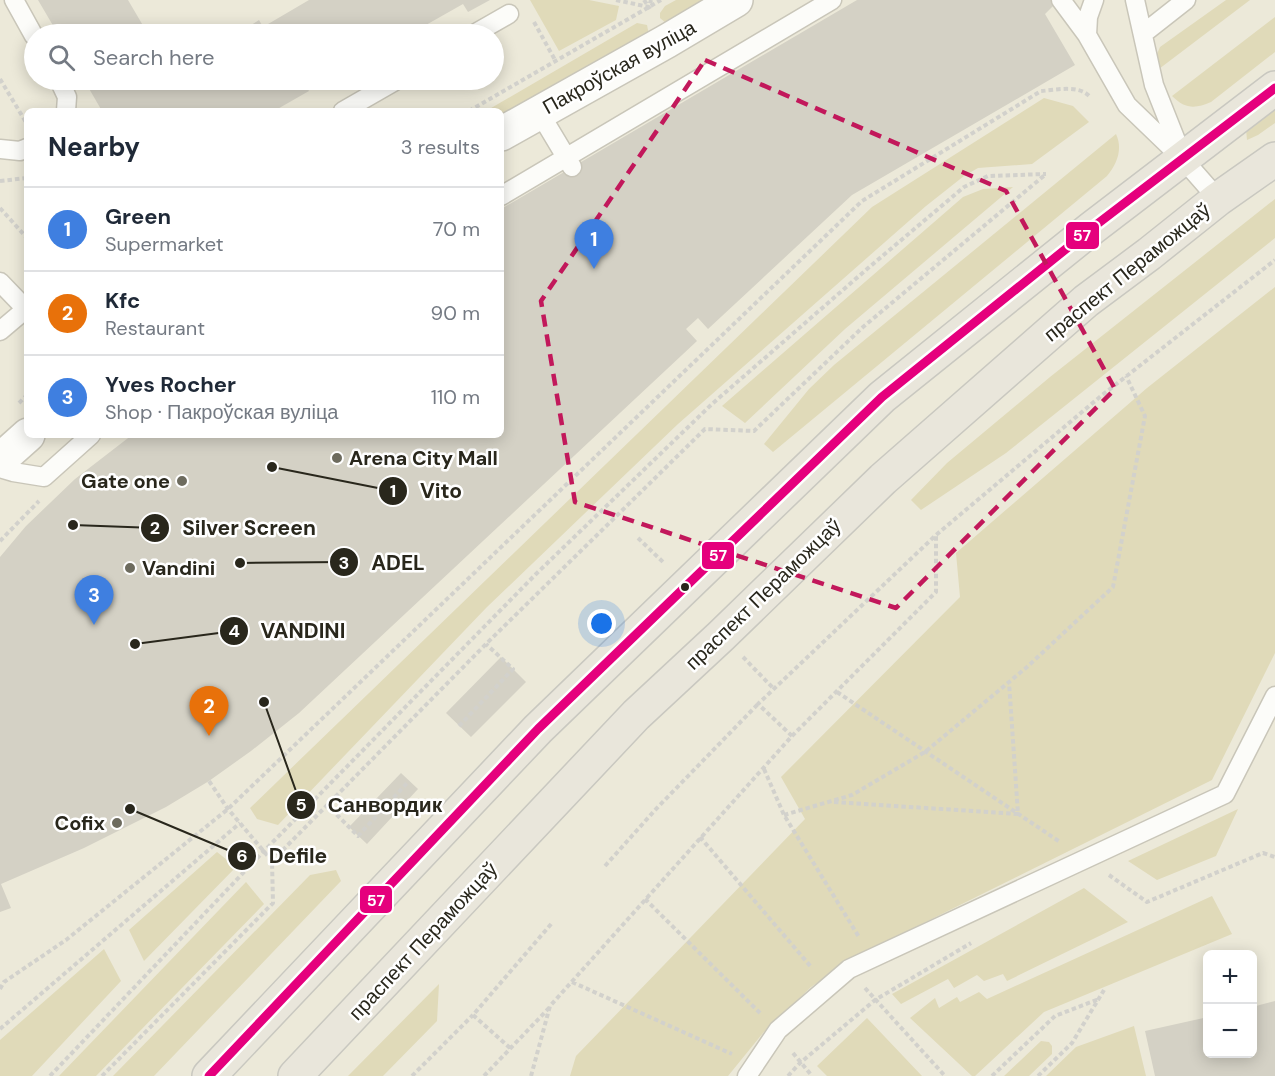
<!DOCTYPE html>
<html lang="en">
<head>
<meta charset="utf-8">
<style>
	:root { --surface:#fff; --page:#f2f2f3; --text:#1f2937; --muted:#747a83; --line:#e0e1e3; --accent:#ea580c }
	body { margin:0; font-family:"DM Sans",sans-serif; background:var(--page); color:var(--text) }
	.controls { position:absolute; right:18px; bottom:18px; display:grid; overflow:hidden; border-radius:9px; box-shadow:0 3px 15px #0003 }
	.controls button { width:54px; height:54px; display:grid; place-items:center; padding:0; border:0; border-bottom:2px solid var(--line); background:var(--surface); color:var(--text); font:30px sans-serif }
	.you { position:absolute; left:602px; top:624px; width:21px; height:21px; margin:-15px; border:4px solid #fff; border-radius:50%; background:#1a73e8; box-shadow:0 0 0 9px #1a73e833 }
	.badge { display:grid; place-items:center; width:39px; height:39px; border-radius:50%; background:var(--accent); color:#fff; font-size:20px; font-weight:700 }
	.pin { position:absolute; translate:-50% -50px; filter:drop-shadow(0 2px 3px #0008) }
	.pin::after { content:''; position:absolute; top:32px; width:21px; height:18px; background:inherit; clip-path:polygon(0 0,100% 0,50% 100%) }
	.list { margin:0; padding:0; list-style:none }
	h2 { display:flex; justify-content:space-between; align-items:center; height:78px; margin:0; padding:0 24px; font-size:26px }
	h2 small { font-size:20px; font-weight:400; color:var(--muted) }
	.list li { display:grid; grid-template-columns:39px 1fr auto; gap:18px; align-items:center; box-sizing:border-box; height:84px; padding:0 24px; border-top:2px solid var(--line) }
	.list b { display:block; font-size:22px; white-space:nowrap }
	.list p { margin:0; font-size:20px; white-space:nowrap; color:var(--muted) }
	.list em { font-size:20px; font-style:normal; color:var(--muted) }
	.icon { flex:none; width:33px; height:33px; fill:none; stroke:currentColor; stroke-width:2; stroke-linecap:round; stroke-linejoin:round }
	.map { position:relative; flex:none; width:1275px; height:1076px; overflow:hidden }
	.search { position:absolute; background:var(--surface); box-shadow:0 3px 15px #0003; left:24px; top:24px; width:480px; height:66px; display:flex; align-items:center; gap:15px; box-sizing:border-box; padding:0 21px; border-radius:33px; color:var(--muted); font-size:22px }
	.panel { position:absolute; background:var(--surface); box-shadow:0 3px 15px #0003; left:24px; top:108px; width:480px; height:330px; border-radius:9px }
	.map>svg:first-child { display:block }
	.green { fill:#e0dab9 }
	.building { fill:#d4d1c5 }
	.lines { fill:none; stroke-linecap:round; stroke-linejoin:round }
	.service-casing { stroke:#c9c6b9; stroke-width:21 }
	.minor-casing { stroke:#c9c6b9; stroke-width:36 }
	.primary-casing { stroke:#c9c8c0; stroke-width:36 }
	.path { stroke:#d2d1cc; stroke-width:4; stroke-dasharray:4.5 3; stroke-linecap:butt }
	.service { stroke:#fcfcf9; stroke-width:18 }
	.minor { stroke:#fcfcf9; stroke-width:33 }
	.primary { stroke:#e9e6db; stroke-width:33 }
	.bus-1-casing { stroke:#fff; stroke-width:14 }
	.bus-1 { stroke:#e5007d; stroke-width:9 }
	.marked { fill:none; stroke:#c2185b; stroke-width:4.5; stroke-dasharray:12 8; stroke-linejoin:round }
	.poi-dot { fill:#6d6b5e; stroke:#fff; stroke-width:2 }
	.bus-dot { fill:#29271c; stroke:#fff; stroke-width:2 }
	.labels { text-anchor:middle; stroke-width:5; stroke-linejoin:round; paint-order:stroke }
	.street-label { font-size:20px; fill:#29271c; stroke:#fff }
	.poi-label { font-size:20px; font-weight:bold; fill:#29271c; stroke:#fff; text-anchor:start }
	.leader { fill:none; stroke:#29271c; stroke-width:2 }
	.callout-dot { fill:#29271c; stroke:#fff; stroke-width:2 }
	.mark-label { font-size:18px; text-anchor:middle; font-weight:bold; fill:#fff }
	.callout-label { font-size:21px; text-anchor:middle; font-weight:bold; fill:#29271c; stroke:#fff; stroke-width:5; stroke-linejoin:round; paint-order:stroke }
	.line-badge { stroke:#fff; stroke-width:2 }
	.badge-label { font-size:16px; text-anchor:middle; font-weight:bold; fill:#fff }
</style>
</head>
<body>
<div class="map">
<svg width="1275" height="1076" viewBox="0 0 1275 1076">
	<rect width="100%" height="100%" fill="#ece9d9"/>
	<!-- green -->
	<path class="green" d="M530 0H589L619 6 616 20 559 51Z
		M676 0H709L667 24 660 18V13L665 6Z
		M1226 0H1250L1155 72 1153 63 1160 47Z
		M1275 17V52L1211 102C1195 109 1185 109 1172 96Z
		M637 23 647 25 649 35 501 120V111H486Z
		M1044 98 1073 106 1089 122 1032 164 978 168 964 176 926 206 678 424 487 607 278 825 257 819 250 808 872 207Z
		M1275 108V123L1258 135 1247 140 1246 129Z
		M1116 134C1123 149 1117 164 1107 176L773 452 764 444 809 389 834 365Z
		M1013 187 845 329 745 423 722 406 963 197 983 189Z
		M1275 199V238L1006 453 921 510 911 500 947 463 1050 377Z
		M1275 287V653L1212 780 857 956 811 987 763 1033 728 1076H570L576 1056 805 819 781 777 960 597 956 553 1147 388Z
		M1238 809 1216 856 1157 880 1128 861Z
		M217 852 236 867 144 961 129 930Z
		M336 870 341 881 154 1076H113L310 875Z
		M246 882 264 904 96 1076H59Z
		M1084 888 1128 922 1007 981 1003 974 984 981 977 975 954 988 948 979 901 1004 892 994Z
		M1212 896 1232 934 1044 1012 975 1076H972L910 1018 935 998 939 1008 957 997 960 1002 979 992 987 999Z
		M104 949 121 981 32 1076H0V1040Z
		M439 984 437 1021 383 1076H348Z
		M867 1018 922 1076H827L817 1066Z
		M1134 1026 1146 1076H1046L1076 1047Z
		M1041 1041 1049 1042 1052 1046V1054L1029 1076H1004Z"/>
	<!-- building -->
	<path class="building" d="M38 0H128L148 34H58Z
		M309 0H490L468 12 463 4 410 34H246L243 30 259 20 263 27Z
		M857 0H1059L1045 14 1075 65 852 195 708 329 698 318 686 329 697 341 299 713 251 751 209 781 166 807 84 848 1 884 11 908 0 912V557L26 526 75 479 132 435H501V209Z
		M84 80H302L309 91 274 111H102Z
		M501 657 526 682 471 737 446 713Z
		M401 773 418 789 367 844 349 827Z
		M1275 1001V1076H1155L1145 1031 1208 1017V1054H1252V1007Z"/>
	<g class="lines">
		<defs>
			<path id="service" d="M14 0 34 36
				M1061 0 1087 35 1127 105 1182 158 1218 199
				M1135 0 1154 85 1181 153
				M1144 33 1186 0
				M474 34 509 14
				M1087 35 1088 17 1094 0
				M59 80 67 97 66 111
				M343 111 397 80
				M539 112 572 167
				M0 149 20 151 27 148
				M501 196 832 0
				M0 282 26 309 0 331
				M0 468 13 472 44 477 91 435
				M747 1076 778 1030 849 969 1225 794 1275 696"/>
			<path id="minor" d="M501 134 667 41 736 0
				M0 460 28 435"/>
			<path id="primary" d="M209 1076 538 729 882 397 1092 228 1275 88
				M295 1076 636 715 721 636 883 479 1086 301 1149 254 1218 199 1275 159"/>
		</defs>
		<!-- service casing -->
		<use href="#service" class="service-casing"/>
		<!-- minor casing -->
		<use href="#minor" class="minor-casing"/>
		<!-- primary casing -->
		<use href="#primary" class="primary-casing"/>
		<!-- path -->
		<path class="path" d="M616 0 649 7 651 0
			M644 0 650 9
			M534 22 555 60
			M0 79 27 124
			M469 111 661 0
			M0 181 27 178
			M0 208 27 238
			M19 403 27 395
			M638 538 663 562
			M0 541 39 501
			M743 657 774 689
			M837 692 1060 842
			M459 726 513 669 486 644
			M792 736 758 704 936 535 1101 396 1275 260
			M764 769 784 815 859 937
			M834 802 1018 814 1009 682
			M326 804 358 836 409 781
			M784 815 852 795 925 752 1027 667 1113 587 1145 416 1126 376
			M700 837 812 968
			M272 861 486 644 705 429 754 431 863 327 1046 174
			M605 866 656 809 758 704
			M1109 875 1147 902 1263 853 1275 857
			M645 899 760 1013
			M572 982 732 1054
			M865 988 945 1076
			M0 989 4 982 66 940 228 809 862 201 1041 91C1057 90 1080 84 1091 98
			M0 1029 240 823
			M510 1048 473 1015 552 923
			M793 1053 812 1076
			M50 1076 264 851 536 574 712 404 867 269 964 187 988 176 1046 174
			M102 1076 273 903 272 861 228 809 209 781
			M412 1076 473 1015
			M484 1076 550 1007
			M531 1076 550 1006 792 736 936 592V535
			M788 1076 800 1063 875 1000 971 943
			M992 1076 1055 1016 1099 999
			M1038 1076 1072 1043 1104 990"/>
		<!-- service -->
		<use href="#service" class="service"/>
		<!-- minor -->
		<use href="#minor" class="minor"/>
		<!-- primary -->
		<use href="#primary" class="primary"/>
		<defs>
			<path id="bus-1" d="M209 1076 538 729 882 397 1092 228 1275 88"/>
		</defs>
		<!-- bus-1 casing -->
		<use href="#bus-1" class="bus-1-casing"/>
		<!-- bus-1 -->
		<use href="#bus-1" class="bus-1"/>
	</g>
	<!-- marked area -->
	<path class="marked" d="M705 60 1006 191 1115 389 896 608 575 502 541 301Z"/>
	<!-- markers -->
	<g class="poi-dot">
		<circle cx="337" cy="458" r="6"/>
		<circle cx="182" cy="481" r="6"/>
		<circle cx="130" cy="568" r="6"/>
		<circle cx="117" cy="823" r="6"/>
	</g>
	<circle class="bus-dot" cx="685" cy="587" r="5"/>
	<g class="labels">
		<!-- street labels -->
		<g class="street-label">
			<text transform="translate(619 67) rotate(-29)" y="7">Пакроўская вуліца</text>
			<text transform="translate(1127 272) rotate(-39)" y="7">праспект Пераможцаў</text>
			<text transform="translate(763 594) rotate(-44)" y="7">праспект Пераможцаў</text>
			<text transform="translate(423 941) rotate(-47)" y="7">праспект Пераможцаў</text>
		</g>
		<!-- poi labels -->
		<g class="poi-label">
			<text x="349" y="465">Arena City Mall</text>
			<text x="170" y="488" text-anchor="end">Gate one</text>
			<text x="142" y="575">Vandini</text>
			<text x="105" y="830" text-anchor="end">Cofix</text>
		</g>
	</g>
	<!-- callouts -->
	<path class="leader" d="M272 467L393 491M73 525L155 528M240 563L344 562M135 644L234 631M264 702L301 805M130 809L242 856"/>
	<g class="callout-dot">
		<circle cx="272" cy="467" r="6"/>
		<circle cx="73" cy="525" r="6"/>
		<circle cx="240" cy="563" r="6"/>
		<circle cx="135" cy="644" r="6"/>
		<circle cx="264" cy="702" r="6"/>
		<circle cx="130" cy="809" r="6"/>
		<circle cx="393" cy="491" r="15"/>
		<circle cx="155" cy="528" r="15"/>
		<circle cx="344" cy="562" r="15"/>
		<circle cx="234" cy="631" r="15"/>
		<circle cx="301" cy="805" r="15"/>
		<circle cx="242" cy="856" r="15"/>
	</g>
	<g class="mark-label">
		<text x="393" y="497">1</text>
		<text x="155" y="534">2</text>
		<text x="344" y="569">3</text>
		<text x="234" y="637">4</text>
		<text x="301" y="811">5</text>
		<text x="242" y="862">6</text>
	</g>
	<g class="callout-label">
		<text x="441" y="498">Vito</text>
		<text x="249" y="535">Silver Screen</text>
		<text x="398" y="570">ADEL</text>
		<text x="303" y="638">VANDINI</text>
		<text x="385" y="812">Санвордик</text>
		<text x="298" y="863">Defile</text>
	</g>
	<g class="line-badge">
		<rect x="1065" y="221" width="35" height="29" rx="6" fill="#e5007d"/>
		<rect x="701" y="541" width="34" height="29" rx="6" fill="#e5007d"/>
		<rect x="359" y="885" width="34" height="29" rx="6" fill="#e5007d"/>
	</g>
	<g class="badge-label">
		<text x="1082" y="241">57</text>
		<text x="718" y="561">57</text>
		<text x="376" y="906">57</text>
	</g>
</svg>
<div class="controls">
<button>+</button>
<button>−</button>
</div>
<div class="you"></div>
<div class="pin badge" style="left:594px;top:269px;background:#3f7fe0">1</div>
<div class="pin badge" style="left:209px;top:736px;background:#e8710a">2</div>
<div class="pin badge" style="left:94px;top:625px;background:#3f7fe0">3</div>
<div class="search"><svg class="icon" aria-label="search" viewBox="0 0 24 24"><circle cx="10" cy="10" r="6"/><path d="M15 15l6 6"/></svg>Search here</div>
<section class="panel">
<h2>Nearby<small>3 results</small></h2>
<ul class="list">
<li><span class="badge" style="background:#3f7fe0">1</span><div><b>Green</b><p>Supermarket</p></div><em>70 m</em></li>
<li><span class="badge" style="background:#e8710a">2</span><div><b>Kfc</b><p>Restaurant</p></div><em>90 m</em></li>
<li><span class="badge" style="background:#3f7fe0">3</span><div><b>Yves Rocher</b><p>Shop · Пакроўская вуліца</p></div><em>110 m</em></li>
</ul>
</section>
</div>
</body>
</html>
